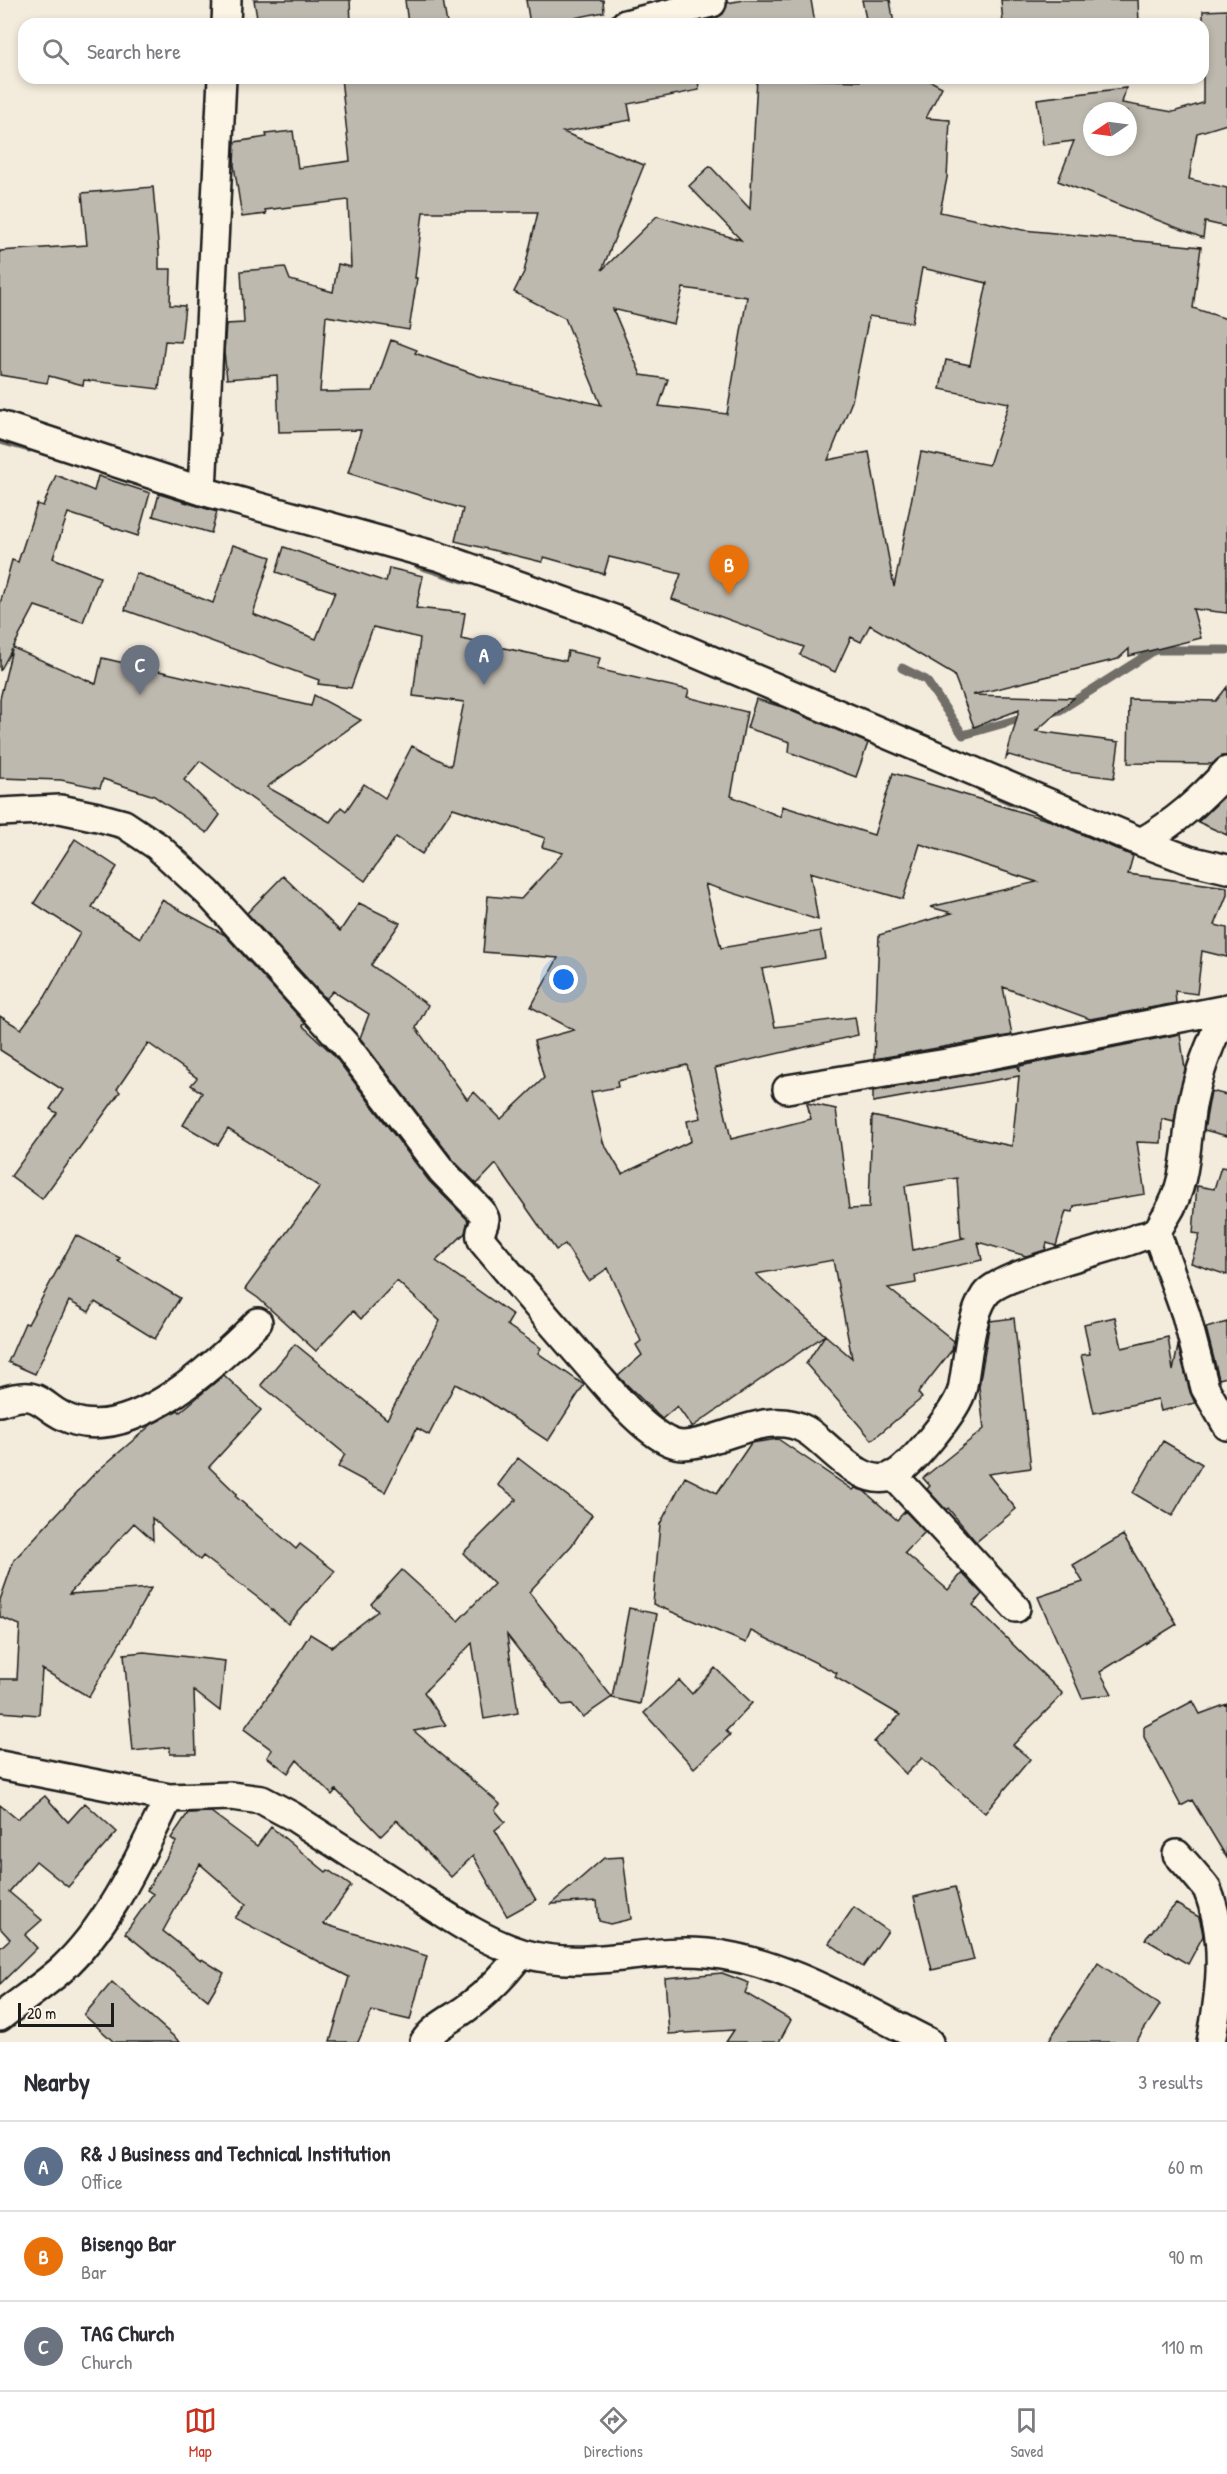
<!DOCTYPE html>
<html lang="en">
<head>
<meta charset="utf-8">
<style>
	:root { --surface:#fff; --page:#f7f7f7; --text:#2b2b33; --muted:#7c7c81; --line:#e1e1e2; --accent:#c8321e }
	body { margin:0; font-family:"Patrick Hand",sans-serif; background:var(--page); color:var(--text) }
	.compass { position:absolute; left:1083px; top:102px; width:54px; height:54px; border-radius:50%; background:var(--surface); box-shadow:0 3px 9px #0003; rotate:257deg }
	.scale { position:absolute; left:18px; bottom:15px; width:96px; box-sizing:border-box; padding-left:6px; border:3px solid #1c1c1c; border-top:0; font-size:16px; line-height:21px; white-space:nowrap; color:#1c1c1c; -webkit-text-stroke:4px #fcf5e5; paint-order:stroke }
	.you { position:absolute; left:564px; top:980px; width:21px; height:21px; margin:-15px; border:4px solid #fff; border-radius:50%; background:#1a73e8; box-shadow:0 0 0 9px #1a73e833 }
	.badge { display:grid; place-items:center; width:39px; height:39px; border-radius:50%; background:var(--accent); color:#fff; font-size:20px; font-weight:700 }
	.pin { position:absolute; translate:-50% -50px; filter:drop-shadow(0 2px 3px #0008) }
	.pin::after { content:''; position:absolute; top:32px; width:21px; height:18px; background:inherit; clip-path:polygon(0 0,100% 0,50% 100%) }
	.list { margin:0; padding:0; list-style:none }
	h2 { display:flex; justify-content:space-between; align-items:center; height:78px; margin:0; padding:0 24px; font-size:26px }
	h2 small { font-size:20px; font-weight:400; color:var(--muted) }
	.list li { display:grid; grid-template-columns:39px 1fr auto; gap:18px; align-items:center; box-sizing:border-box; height:90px; padding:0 24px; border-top:2px solid var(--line) }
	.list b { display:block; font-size:22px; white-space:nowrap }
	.list p { margin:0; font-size:20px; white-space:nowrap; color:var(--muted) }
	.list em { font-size:20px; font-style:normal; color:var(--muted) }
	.icon { flex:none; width:33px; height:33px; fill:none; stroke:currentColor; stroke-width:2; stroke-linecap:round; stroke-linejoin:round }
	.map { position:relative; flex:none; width:1227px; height:2042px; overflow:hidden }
	.search { position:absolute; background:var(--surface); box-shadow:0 3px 9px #0003; left:18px; right:18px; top:18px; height:66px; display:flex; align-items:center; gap:15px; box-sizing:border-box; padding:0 21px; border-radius:18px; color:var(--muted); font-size:22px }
	.sheet { height:348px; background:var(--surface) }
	nav { display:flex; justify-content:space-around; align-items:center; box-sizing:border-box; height:84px; border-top:2px solid var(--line); background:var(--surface); font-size:16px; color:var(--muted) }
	nav a { display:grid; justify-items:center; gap:3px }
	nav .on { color:var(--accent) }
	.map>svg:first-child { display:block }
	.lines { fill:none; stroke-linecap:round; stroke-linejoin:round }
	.stream { stroke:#716e68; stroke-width:9 }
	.building { fill:#beb9ae; stroke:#1c1c1c; stroke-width:1.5; fill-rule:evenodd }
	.street-casing { stroke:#1c1c1c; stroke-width:32 }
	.street { stroke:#fcf5e5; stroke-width:27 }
</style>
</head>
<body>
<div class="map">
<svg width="1227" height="2042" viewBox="0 0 1227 2042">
	<rect width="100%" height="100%" fill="#f3ecdd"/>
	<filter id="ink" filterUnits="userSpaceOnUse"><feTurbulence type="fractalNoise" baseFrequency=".0167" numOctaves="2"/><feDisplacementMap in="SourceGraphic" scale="12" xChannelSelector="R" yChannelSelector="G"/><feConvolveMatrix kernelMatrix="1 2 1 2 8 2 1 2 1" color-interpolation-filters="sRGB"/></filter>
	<g filter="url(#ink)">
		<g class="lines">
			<!-- stream -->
			<path class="stream" d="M0 440 29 448
				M419 565 466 580
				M902 668 926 680 963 735 1029 716
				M1051 712 1060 710 1155 650H1227
				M981 788 1015 803"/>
		</g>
		<!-- building -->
		<path class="building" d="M254 0H350L351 24H258Z
			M405 0H443L447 24H408Z
			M526 0H603L604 12 545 24H530Z
			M744 0H811L815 24H692L716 18 723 14 727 3Z
			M862 0H890L894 24H867Z
			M1001 0H1138L1139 24H1003Z
			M1227 10V124L1197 133 1189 179 1227 188V227L1205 222 1203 238 1058 181 1074 141 1043 145 1037 99 1126 88 1122 103 1173 112 1203 103V11ZM1092 111H1128V147H1092Z
			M341 78H538V82L566 78H698L699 90 628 104 631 120 563 132 644 165 602 270 657 216 741 240 689 186 710 166 750 209 757 78 860 81V78H925L942 87 926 118 950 120 947 178 940 212 1023 230 1201 247 1193 308 1227 319V613L1193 609 1201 638 1129 656V649L1118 659 972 695 1074 698 1036 731 1119 742 1114 778 1067 772 1009 755 1006 758 1019 710 974 727 954 675 870 625 861 642 851 637 835 672 800 655 804 647 672 599 681 574 609 557 604 574 544 557 542 562 455 541 463 509 348 473 361 430 279 432 277 375 227 379 224 352 226 324 244 323 241 271 285 267 290 280 333 292 338 264 351 267 348 200 265 210 266 214 242 217 234 165 235 142 267 137 266 134 293 131 298 168 350 161ZM423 212H538L524 272 514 292 565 318 601 405 479 376 415 353 417 350 391 340 373 391 320 392 326 316 409 330 417 278H415ZM922 268 987 283 970 365 946 360 940 389 1009 403 989 465 921 452 894 587 869 452 828 460 852 401 869 316 912 323ZM683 288 747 297 727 414 659 406 668 379 641 375 613 309 674 324Z
			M153 187 159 254V269H171L170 305 185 306 181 342 165 341 159 389 84 380 83 385 49 376 47 383 0 375V251L87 245 82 193Z
			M56 475 94 491 98 476 150 493 138 536 68 513 53 558 100 577 83 622 35 606 13 648 96 684 102 658 311 706 314 695 361 720 267 787 330 822 341 807 346 811 364 784 385 798 412 746 451 766 464 702 413 696 420 638 373 627 351 688 318 684 319 680 125 610 136 573 213 603 233 545 271 557 253 614 316 639 335 592 276 572 284 547 386 582 389 568 423 576 416 608 465 613 461 639 566 661 568 651 600 658 597 669 689 690 687 697 747 712 731 796 781 817 782 806 874 835 893 773 1051 821 1133 856 1128 874 1227 887V895L1215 925 1227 928V957L1202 951 1197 994 1175 991 1176 1003 1090 1019 1003 987 1012 1035 874 1059 879 935 952 913 930 907 1037 882 920 844 903 899 810 872 818 920 705 884 721 948 820 931 825 958 762 969 775 1027 855 1017 858 1035 715 1068 731 1139 811 1119 807 1103 836 1109 849 1209 869 1208 872 1116 1012 1146 1019 1076 873 1102V1091L1018 1066 1019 1072 1020 1066 1180 1034 1185 1069 1174 1122 1162 1119 1161 1143 1137 1142 1145 1194 1074 1206 1073 1212 1066 1211 1056 1246 1047 1243 1045 1250 1026 1256 978 1242 982 1260 915 1275 916 1283 888 1288 954 1341 952 1350 918 1393 922 1398 872 1440 806 1364 825 1335 852 1358 833 1260 756 1274 825 1335 692 1427 677 1406 662 1419 618 1376 642 1355 636 1345 641 1341 608 1268 589 1281 565 1244 556 1250 496 1164 477 1184 454 1161 360 1038 369 1014 333 991 326 999 247 913 283 876 340 931 359 903 400 923 371 965 428 1005 416 1028 467 1099 474 1092 501 1119 544 1078 534 1041 574 1030 531 1007 558 958 483 952 488 896 521 899 563 853 542 847 545 838 453 808 422 854 396 837 365 881 200 761 184 780 220 815 207 833 154 796 103 779 100 788 61 780 0 778V699L12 649 0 671V604L12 560 18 562 37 504 43 506ZM687 1065 701 1118 687 1121 691 1141 622 1174 603 1142 591 1092 618 1087 617 1081ZM957 1178 961 1237 964 1238 913 1250 905 1186Z
			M159 494 217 512 211 533 153 516Z
			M1227 687V756H1222L1212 764 1128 763 1129 699 1216 701Z
			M756 699 782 707 868 743 856 777 789 752 790 742 747 728Z
			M1227 794V835L1198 822Z
			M75 839 117 867 92 907 140 938 162 900 225 935 305 1023 303 1026 333 1054 429 1181 468 1220 465 1233 436 1261 513 1315 507 1325 541 1348 538 1353 584 1385 548 1441 486 1400 455 1384 429 1435 417 1428 385 1492 338 1467 345 1454 261 1385 295 1344 387 1419 440 1321 397 1281 361 1319 353 1311 316 1351 258 1298 245 1289 320 1187 228 1129 218 1145 183 1125 202 1093 191 1085 197 1078 148 1043 117 1089 120 1092 42 1199 11 1176 57 1113 50 1109 63 1090 0 1050V1016L21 1029 45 997 80 933 34 903Z
			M1211 1091 1227 1095V1136L1204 1130Z
			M1221 1167 1227 1168V1275L1191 1263 1200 1234 1193 1233 1197 1186 1214 1189Z
			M76 1235 120 1258 118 1261 180 1298 155 1339 95 1302 89 1312 69 1301 35 1374 8 1362 25 1323 28 1324Z
			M1115 1317 1122 1348 1168 1337 1173 1371 1178 1346 1190 1392 1195 1403 1161 1411 1158 1399 1094 1413 1081 1355 1090 1354 1084 1324Z
			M1014 1318 1031 1468 988 1474 1016 1509 976 1542 948 1508 946 1510 927 1489 930 1486 923 1478 984 1429 979 1387 990 1321Z
			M1227 1322V1377L1219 1379 1206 1328Z
			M224 1375 261 1410 209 1467 237 1494 235 1496 296 1549 300 1544 335 1571 288 1624 261 1600 203 1556 200 1560 152 1518 153 1540 134 1523 69 1594 151 1588 89 1697 42 1669 39 1715 0 1712V1679H17L20 1625 0 1617V1600L14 1560 94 1474 152 1424 178 1410 180 1412Z
			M778 1439 853 1490 855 1488 864 1491 897 1520 905 1511 925 1532 905 1553 948 1590 962 1573 982 1594 973 1605 1063 1694 1013 1745 1030 1759 985 1813 922 1758 906 1774 874 1742 900 1715 835 1677 837 1673 751 1631 746 1643 653 1604 660 1524 685 1477 717 1493 751 1443Z
			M1163 1441 1202 1464 1172 1516 1133 1493Z
			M518 1458 592 1515 572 1545 529 1592 612 1697 583 1717 572 1704 562 1705 507 1635 518 1713 484 1719 472 1643 424 1692 446 1725 414 1731 500 1804 495 1810 505 1822 495 1830 536 1900 507 1916 473 1856 451 1877 397 1820 381 1836 336 1790 332 1795 297 1760 288 1773 267 1757 272 1750 244 1729 289 1667 310 1634 331 1647 378 1611 371 1604 402 1570 458 1621 494 1584 463 1553 517 1499 498 1485Z
			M1123 1535 1177 1624 1100 1672 1112 1694 1082 1698 1038 1597 1083 1582 1073 1565Z
			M629 1608 657 1614 640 1704 612 1698Z
			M144 1652 225 1661 220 1711 194 1691 196 1754H170V1747L133 1751 124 1654Z
			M715 1668 752 1703 726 1731 730 1735 694 1768 644 1713 679 1680 692 1694Z
			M1193 1701 1200 1714 1227 1704V1858L1192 1800 1181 1806 1144 1737V1727Z
			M45 1796 68 1822 85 1803 117 1832 68 1887 36 1861 9 1892 42 1920 25 1935 37 1948 0 1984V1948L10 1939 0 1928V1805L17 1819Z
			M211 1812 257 1846 271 1827 326 1872 328 1870 351 1886 324 1924 427 1956 410 2020 372 2011 358 2042H330L349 1977 235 1918 246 1904 200 1864 163 1931 201 1961 202 1959 224 1973 208 2000 125 1933 153 1894 147 1890 176 1842 171 1838 188 1813Z
			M623 1857 631 1919 610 1924 599 1921 597 1901 551 1904 604 1858Z
			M955 1887 974 1960 932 1970 914 1897Z
			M1176 1904 1199 1917 1202 1929 1203 1936 1188 1964 1145 1939Z
			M854 1907 888 1931 863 1967 829 1943Z
			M1098 1963 1160 2005 1136 2042H1048Z
			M722 1973 749 1983 745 1993 791 2020 779 2042H726L734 2030 669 2034 665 1978Z
			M112 1982 180 2042H114L84 2015Z"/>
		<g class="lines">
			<defs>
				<path id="street" d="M226 24 227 0
					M625 24 712 3
					M0 425 202 491 440 557 614 619 1141 842 1189 860 1227 869
					M202 491 222 78
					M0 812 60 809 98 817 124 824 157 846 208 893 345 1044 442 1171 481 1211 485 1219C484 1229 477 1231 483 1242 518 1284 553 1325 588 1365 609 1388 628 1413 652 1431 661 1438 672 1445 683 1445 723 1443 768 1408 806 1430 828 1443 863 1492 894 1475 912 1465 957 1410 962 1390 968 1362 969 1319 985 1295 999 1273 1110 1250 1140 1237 1145 1236 1152 1234 1156 1231 1160 1228 1163 1220 1166 1216 1189 1181 1185 1139 1193 1100 1200 1067 1212 1038 1227 1008
					M1141 842C1175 823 1201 799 1227 771
					M787 1089 959 1061 1227 1009
					M1156 1231 1186 1315 1205 1388 1227 1426
					M0 1402C46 1386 38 1410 75 1421 137 1439 217 1363 258 1322
					M893 1475 1016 1608
					M0 1765 169 1798 231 1796 262 1800 292 1816C330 1841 369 1865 407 1890 443 1913 480 1940 522 1953 586 1972 643 1947 707 1953 784 1960 860 2008 929 2042
					M1177 1854C1187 1865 1198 1877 1207 1889 1227 1938 1221 1989 1211 2042
					M0 2017C20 2001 43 1986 62 1969 111 1923 139 1857 169 1798
					M424 2042C434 2026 454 2018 468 2007 489 1991 506 1974 521 1953"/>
			</defs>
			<!-- street casing -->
			<use href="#street" class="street-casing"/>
			<!-- street -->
			<use href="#street" class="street"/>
		</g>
	</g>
</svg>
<svg class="compass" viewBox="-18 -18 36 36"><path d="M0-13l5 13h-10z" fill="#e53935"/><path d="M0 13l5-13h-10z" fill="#7c7c81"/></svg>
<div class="scale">20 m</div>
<div class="you"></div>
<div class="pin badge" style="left:484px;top:685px;background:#5c6f8a">A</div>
<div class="pin badge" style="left:729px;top:595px;background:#e8710a">B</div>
<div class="pin badge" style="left:140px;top:695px;background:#6b7280">C</div>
<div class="search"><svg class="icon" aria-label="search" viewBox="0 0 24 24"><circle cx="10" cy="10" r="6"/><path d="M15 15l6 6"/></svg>Search here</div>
</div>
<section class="sheet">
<h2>Nearby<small>3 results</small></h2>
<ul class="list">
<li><span class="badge" style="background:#5c6f8a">A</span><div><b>R&amp; J Business and Technical Institution</b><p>Office</p></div><em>60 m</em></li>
<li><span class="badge" style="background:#e8710a">B</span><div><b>Bisengo Bar</b><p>Bar</p></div><em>90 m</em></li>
<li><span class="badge" style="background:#6b7280">C</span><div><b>TAG Church</b><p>Church</p></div><em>110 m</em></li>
</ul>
</section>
<nav>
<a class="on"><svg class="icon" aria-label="map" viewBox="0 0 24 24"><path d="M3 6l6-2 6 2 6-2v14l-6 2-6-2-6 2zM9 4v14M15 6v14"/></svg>Map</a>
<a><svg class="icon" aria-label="directions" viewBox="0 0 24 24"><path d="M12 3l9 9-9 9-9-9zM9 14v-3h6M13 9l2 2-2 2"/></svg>Directions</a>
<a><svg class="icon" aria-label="saved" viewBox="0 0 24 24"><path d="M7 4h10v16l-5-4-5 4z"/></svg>Saved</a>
</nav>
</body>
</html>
